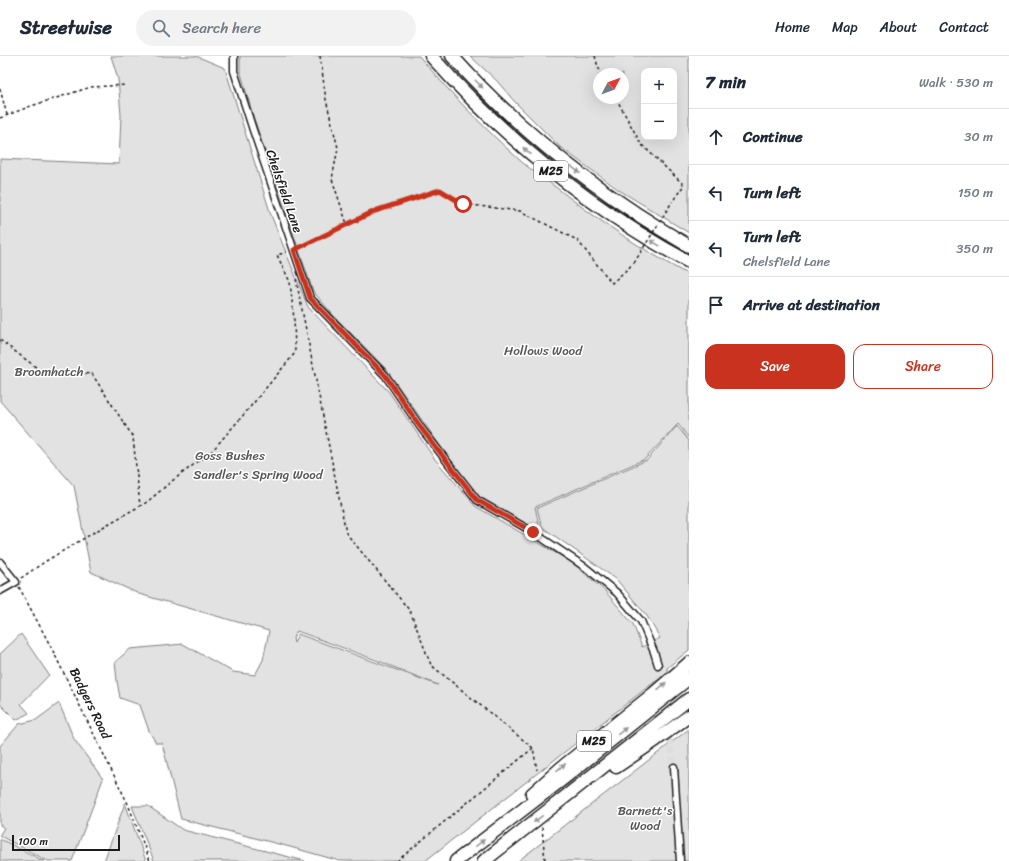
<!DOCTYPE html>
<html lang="en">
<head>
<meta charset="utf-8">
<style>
	:root { --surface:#fff; --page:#f2f2f3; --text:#1f2937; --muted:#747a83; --line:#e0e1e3; --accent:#c8321e }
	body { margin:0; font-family:Sriracha,sans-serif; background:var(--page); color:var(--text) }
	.controls { position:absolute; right:12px; top:12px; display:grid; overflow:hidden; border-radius:8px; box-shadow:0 4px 16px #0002 }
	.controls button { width:36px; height:36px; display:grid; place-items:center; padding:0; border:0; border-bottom:1px solid var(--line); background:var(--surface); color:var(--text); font:20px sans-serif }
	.compass { position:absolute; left:593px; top:12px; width:36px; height:36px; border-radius:50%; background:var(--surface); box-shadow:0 4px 16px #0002; rotate:49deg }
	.scale { position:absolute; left:12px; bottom:10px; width:108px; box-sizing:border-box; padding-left:4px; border:2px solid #1c1c1c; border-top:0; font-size:11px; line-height:14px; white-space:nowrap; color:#1c1c1c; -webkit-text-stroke:3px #fff; paint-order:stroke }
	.stop { position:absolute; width:12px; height:12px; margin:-9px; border:3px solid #c8321e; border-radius:50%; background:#fff }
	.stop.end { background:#c8321e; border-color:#fff; box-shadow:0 1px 4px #0008 }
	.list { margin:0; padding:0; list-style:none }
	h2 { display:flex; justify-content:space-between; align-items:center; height:52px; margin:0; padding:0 16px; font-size:17px }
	h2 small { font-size:13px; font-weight:400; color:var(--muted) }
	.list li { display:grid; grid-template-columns:26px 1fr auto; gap:12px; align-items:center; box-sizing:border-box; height:56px; padding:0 16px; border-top:1px solid var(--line) }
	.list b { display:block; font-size:15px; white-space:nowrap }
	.list p { margin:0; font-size:13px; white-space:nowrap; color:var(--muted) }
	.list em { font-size:13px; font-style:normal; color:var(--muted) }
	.actions { display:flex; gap:8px; padding:12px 16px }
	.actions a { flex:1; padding:9px 0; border:1px solid var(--accent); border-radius:12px; text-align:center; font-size:14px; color:var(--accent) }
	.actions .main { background:var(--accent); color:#fff }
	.icon { flex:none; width:22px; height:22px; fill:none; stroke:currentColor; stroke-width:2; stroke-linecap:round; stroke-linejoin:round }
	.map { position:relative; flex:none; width:689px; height:805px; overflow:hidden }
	header { display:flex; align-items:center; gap:24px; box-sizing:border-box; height:56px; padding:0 20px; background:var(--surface); border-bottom:1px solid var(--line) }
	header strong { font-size:19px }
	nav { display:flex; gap:22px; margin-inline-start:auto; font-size:14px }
	.search { width:280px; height:36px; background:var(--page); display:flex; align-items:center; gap:10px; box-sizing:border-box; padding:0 14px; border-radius:22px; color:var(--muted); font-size:15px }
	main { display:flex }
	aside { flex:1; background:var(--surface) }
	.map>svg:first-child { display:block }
	.green { fill:#e2e2e2; stroke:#7f7f7f; fill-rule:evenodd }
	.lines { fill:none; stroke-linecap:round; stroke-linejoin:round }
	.street-tunnel { stroke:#ddd; stroke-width:6; stroke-dasharray:6 3; stroke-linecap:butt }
	.street-casing { stroke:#1c1c1c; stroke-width:9 }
	.highway-casing { stroke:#1c1c1c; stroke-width:15 }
	.path { stroke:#1c1c1c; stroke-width:1.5; stroke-dasharray:3 3; stroke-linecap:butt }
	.street { stroke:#fff; stroke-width:6 }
	.highway { stroke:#fff; stroke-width:12 }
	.path-bridge { stroke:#1c1c1c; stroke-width:1.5; stroke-dasharray:3 3; stroke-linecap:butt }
	.oneway { fill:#999 }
	.route { stroke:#c8321e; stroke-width:5 }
	.labels { text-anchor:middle; stroke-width:3; stroke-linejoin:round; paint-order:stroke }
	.shield { fill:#fff; stroke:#606060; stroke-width:1 }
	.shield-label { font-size:12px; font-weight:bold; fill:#1c1c1c }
	.street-label { font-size:13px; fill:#1c1c1c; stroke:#fff }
	.park-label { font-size:13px; fill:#575757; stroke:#fff }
</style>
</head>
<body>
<header>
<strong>Streetwise</strong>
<div class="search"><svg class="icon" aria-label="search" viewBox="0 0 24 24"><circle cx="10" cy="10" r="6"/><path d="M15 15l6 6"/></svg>Search here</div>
<nav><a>Home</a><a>Map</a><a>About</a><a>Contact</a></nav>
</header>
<main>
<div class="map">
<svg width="689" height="805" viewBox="0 0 689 805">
	<rect width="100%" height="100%" fill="#fff"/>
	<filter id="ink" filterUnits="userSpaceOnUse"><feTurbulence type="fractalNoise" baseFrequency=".025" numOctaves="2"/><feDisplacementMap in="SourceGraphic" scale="8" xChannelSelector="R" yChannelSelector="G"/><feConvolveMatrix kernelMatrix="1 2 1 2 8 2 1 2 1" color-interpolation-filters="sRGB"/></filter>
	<g filter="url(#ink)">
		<!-- green -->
		<path class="green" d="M111 0H196L225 12 271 159 308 251 389 336 434 402 475 450 573 507 605 535 633 568 642 591 660 582 647 560 616 523 542 471 537 452 647 404 677 370 689 385V594L667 612V616L425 805H340L290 791 181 763 162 687H156L149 675 140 649 120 642 117 625 115 606 130 593 183 588 233 616 255 619 263 604 269 575 139 538 91 516 74 430 0 345V103L119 108 121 59 118 23ZM297 575 376 604 438 629 298 578 294 587 293 582Z
			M240 0H419C451 38 486 74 523 107 534 116 546 124 557 132 599 165 643 194 689 219V382L678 368 645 403 535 451 540 473 529 470 479 441 453 408 386 313 333 259 313 235 254 63 240 14Z
			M470 0H689V177L619 134 560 91 514 45 497 25ZM644 15H674V81H644ZM599 18H623V42H599Z
			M21 578 49 619 21 648 29 657 16 664 0 648V598Z
			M59 647 74 683 103 723 72 805H48L0 780V778L4 772 0 769V690L19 668 36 664Z
			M689 673V805H518Z
			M125 747 146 805H104Z
			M132 750H148L183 774 305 805H154Z
			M0 784H2L44 805H0Z"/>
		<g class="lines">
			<!-- street-tunnel -->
			<path class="street-tunnel" d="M658 609 661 631
				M668 674 674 711"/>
			<defs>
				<path id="street" d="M234 0V15L253 74 310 242 385 319 421 372 477 444 533 476 585 511 617 537 641 565 654 596 658 609
					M0 506 16 526 0 535
					M674 711 680 805"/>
				<path id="highway" d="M431 0C505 83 591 153 689 206
					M452 0C520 76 601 139 689 190
					M616 711 656 684 689 660
					M532 738 561 712 653 638 689 607
					M456 805 564 722 689 622
					M484 805 689 643"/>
			</defs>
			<!-- street casing -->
			<use href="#street" class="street-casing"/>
			<!-- highway casing -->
			<use href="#highway" class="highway-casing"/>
			<!-- path -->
			<path class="path" d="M320 0 326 44 338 92 332 123 347 168
				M595 0 598 11 602 18
				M0 33 7 59
				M616 42 641 88 684 129 672 146
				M0 62 31 50 91 31 126 29
				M300 191 375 155 440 134 463 148 520 155 577 184 612 227 634 207
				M296 223 346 477 410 555 431 609 533 692 537 714
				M0 284 41 315 92 318 133 381 140 450
				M21 522 46 505 108 468 147 446 172 425 212 395 246 356 295 297 294 263 290 226 277 199 287 196
				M19 531 51 591 128 748 150 805
				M542 771 545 805
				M397 805 533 692"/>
			<!-- street -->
			<use href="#street" class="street"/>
			<!-- highway -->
			<use href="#highway" class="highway"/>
			<!-- path-bridge -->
			<path class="path-bridge" d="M634 207 672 146"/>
		</g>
		<!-- one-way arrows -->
		<defs><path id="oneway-solid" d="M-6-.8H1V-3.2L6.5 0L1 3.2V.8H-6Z"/></defs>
		<g class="oneway">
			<use href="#oneway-solid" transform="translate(479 28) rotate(46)"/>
			<use href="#oneway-solid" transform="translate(527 95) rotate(-139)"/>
			<use href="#oneway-solid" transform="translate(576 114) rotate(37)"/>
			<use href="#oneway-solid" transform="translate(655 187) rotate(-150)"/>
			<use href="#oneway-solid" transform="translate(662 630) rotate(-41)"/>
			<use href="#oneway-solid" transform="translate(622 675) rotate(-39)"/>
			<use href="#oneway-solid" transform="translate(561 711) rotate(-40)"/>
			<use href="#oneway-solid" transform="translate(538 763) rotate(142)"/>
			<use href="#oneway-solid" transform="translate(480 787) rotate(-38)"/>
		</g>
	</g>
	<g class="lines" filter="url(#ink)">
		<!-- route -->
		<path class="route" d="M463 148 440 134 375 155 294 194 310 242 385 319 421 372 477 444 533 476"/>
	</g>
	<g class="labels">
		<!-- shield labels -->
		<g class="shield">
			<rect x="534" y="105" width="34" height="20" rx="3"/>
			<rect x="577" y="675" width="34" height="20" rx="3"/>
		</g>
		<g class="shield-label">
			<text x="551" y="119">M25</text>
			<text x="594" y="689">M25</text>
		</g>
		<!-- street labels -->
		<g class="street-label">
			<text transform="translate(285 135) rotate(71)" y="5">Chelsfield Lane</text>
			<text transform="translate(91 647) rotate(64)" y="5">Badgers Road</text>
		</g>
		<!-- park labels -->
		<g class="park-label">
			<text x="543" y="299">Hollows Wood</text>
			<text x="49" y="320">Broomhatch</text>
			<text x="230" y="404">Goss Bushes</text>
			<text x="258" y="423">Sandler's Spring Wood</text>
			<text x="645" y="759">Barnett's<tspan x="645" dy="15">Wood</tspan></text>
		</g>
	</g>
</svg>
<div class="controls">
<button>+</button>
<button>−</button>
</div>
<svg class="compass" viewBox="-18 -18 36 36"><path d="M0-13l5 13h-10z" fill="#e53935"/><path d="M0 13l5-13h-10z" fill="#747a83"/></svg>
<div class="scale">100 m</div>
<div class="stop" style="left:463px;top:148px"></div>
<div class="stop end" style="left:533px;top:476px"></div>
</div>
<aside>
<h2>7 min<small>Walk · 530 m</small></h2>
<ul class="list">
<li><svg class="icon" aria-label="ahead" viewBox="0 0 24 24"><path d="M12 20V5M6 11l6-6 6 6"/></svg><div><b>Continue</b></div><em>30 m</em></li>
<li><svg class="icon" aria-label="left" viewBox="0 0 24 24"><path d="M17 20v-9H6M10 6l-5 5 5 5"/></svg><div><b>Turn left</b></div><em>150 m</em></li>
<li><svg class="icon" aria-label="left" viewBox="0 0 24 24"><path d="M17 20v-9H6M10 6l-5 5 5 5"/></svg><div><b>Turn left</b><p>Chelsfield Lane</p></div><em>350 m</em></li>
<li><svg class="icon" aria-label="arrive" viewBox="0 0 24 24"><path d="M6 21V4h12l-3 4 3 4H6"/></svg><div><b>Arrive at destination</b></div></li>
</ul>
<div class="actions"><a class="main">Save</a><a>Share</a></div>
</aside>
</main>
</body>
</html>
